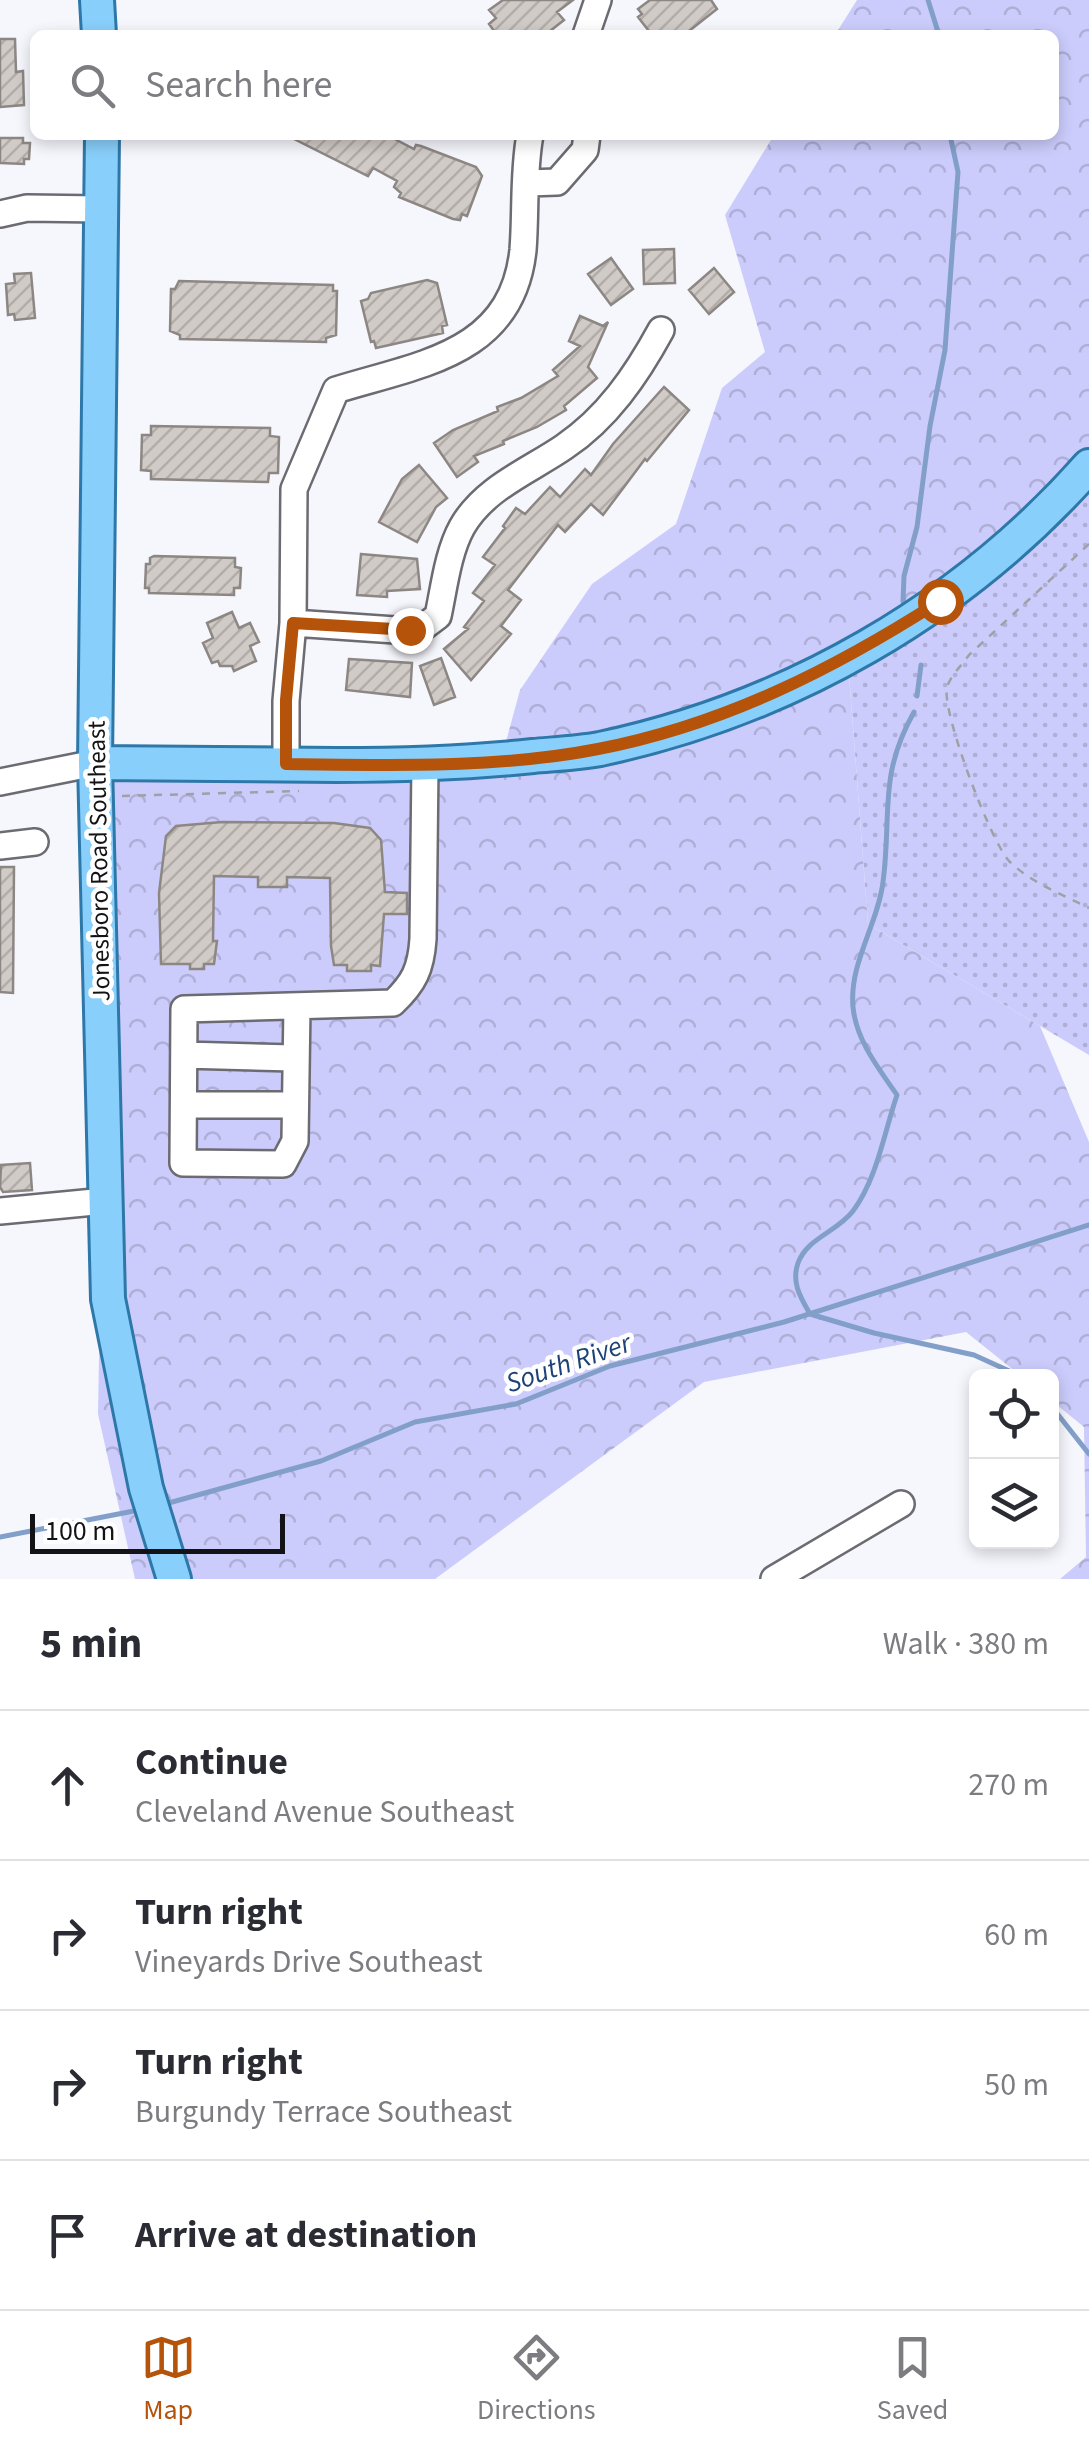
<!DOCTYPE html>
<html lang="en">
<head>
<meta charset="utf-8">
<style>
	:root { --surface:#fff; --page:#f2f2f3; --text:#2b2b33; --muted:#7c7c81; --line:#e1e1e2; --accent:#b45309 }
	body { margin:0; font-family:"Source Sans 3",sans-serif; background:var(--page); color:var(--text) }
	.controls { position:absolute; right:30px; bottom:30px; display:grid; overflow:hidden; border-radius:15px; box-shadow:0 5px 15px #0003 }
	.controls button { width:90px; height:90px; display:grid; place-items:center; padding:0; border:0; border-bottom:2px solid var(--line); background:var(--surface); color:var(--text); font:50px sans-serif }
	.scale { position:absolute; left:30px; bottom:25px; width:255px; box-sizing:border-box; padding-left:10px; border:5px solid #131315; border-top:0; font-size:28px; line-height:35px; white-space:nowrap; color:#131315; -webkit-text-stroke:8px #fff; paint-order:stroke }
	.stop { position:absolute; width:30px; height:30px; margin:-22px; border:8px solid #b45309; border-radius:50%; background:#fff }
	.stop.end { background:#b45309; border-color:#fff; box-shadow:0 2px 10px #0008 }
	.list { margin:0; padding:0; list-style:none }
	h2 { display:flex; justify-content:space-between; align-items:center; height:130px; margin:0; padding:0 40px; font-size:42px }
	h2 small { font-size:32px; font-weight:400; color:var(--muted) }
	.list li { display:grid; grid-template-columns:65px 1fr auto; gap:30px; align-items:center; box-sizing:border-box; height:150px; padding:0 40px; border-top:2px solid var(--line) }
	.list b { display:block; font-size:38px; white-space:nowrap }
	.list p { margin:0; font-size:32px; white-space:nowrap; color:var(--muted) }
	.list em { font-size:32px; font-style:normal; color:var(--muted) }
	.icon { flex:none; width:55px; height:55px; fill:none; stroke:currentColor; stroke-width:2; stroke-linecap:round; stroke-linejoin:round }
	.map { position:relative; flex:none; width:1089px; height:1579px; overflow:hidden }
	.search { position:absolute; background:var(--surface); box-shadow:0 5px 15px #0003; left:30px; right:30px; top:30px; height:110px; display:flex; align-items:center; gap:25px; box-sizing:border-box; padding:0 35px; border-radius:15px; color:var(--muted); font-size:38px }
	.sheet { height:730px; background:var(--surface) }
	nav { display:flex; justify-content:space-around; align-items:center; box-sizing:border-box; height:140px; border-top:2px solid var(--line); background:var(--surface); font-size:28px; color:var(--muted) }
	nav a { display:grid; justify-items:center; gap:5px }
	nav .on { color:var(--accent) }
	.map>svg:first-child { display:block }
	.grass { fill:url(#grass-dots) }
	.forest { fill:url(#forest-crowns) }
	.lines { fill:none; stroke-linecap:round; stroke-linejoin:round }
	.stream { stroke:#829fca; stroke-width:5 }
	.building { fill:url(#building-hatch); stroke:#8d8784; stroke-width:2.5 }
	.minor-casing { stroke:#6b6b71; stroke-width:30 }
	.major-casing { stroke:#2d78a9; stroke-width:38 }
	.path { stroke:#a0a0a5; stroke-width:2.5; stroke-dasharray:8 8; stroke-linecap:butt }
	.minor { stroke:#fff; stroke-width:25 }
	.major { stroke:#89cffb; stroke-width:32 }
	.route { stroke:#b45309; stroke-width:12 }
	.labels { text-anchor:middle; stroke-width:9; stroke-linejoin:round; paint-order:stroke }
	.street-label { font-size:25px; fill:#131315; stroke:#fff }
	.water-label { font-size:28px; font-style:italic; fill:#1c4277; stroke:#fff }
</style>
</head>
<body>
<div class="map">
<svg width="1089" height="1579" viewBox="0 0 1089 1579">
	<defs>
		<pattern id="grass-dots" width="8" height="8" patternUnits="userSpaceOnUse" patternTransform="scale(2.5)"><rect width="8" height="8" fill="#ccccfc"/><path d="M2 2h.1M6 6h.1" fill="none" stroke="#aeaed7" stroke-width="1.8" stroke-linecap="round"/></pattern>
		<pattern id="forest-crowns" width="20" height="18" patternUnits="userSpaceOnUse" patternTransform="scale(2.5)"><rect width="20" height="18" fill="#ccccfc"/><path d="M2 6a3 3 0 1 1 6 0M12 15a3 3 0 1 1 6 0" fill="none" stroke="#aeaed7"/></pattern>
		<pattern id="building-hatch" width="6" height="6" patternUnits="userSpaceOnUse" patternTransform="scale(2.5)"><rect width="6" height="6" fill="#d1cbc7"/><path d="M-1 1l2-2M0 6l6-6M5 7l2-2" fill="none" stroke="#b3adaa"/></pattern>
	</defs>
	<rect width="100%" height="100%" fill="#f6f6fd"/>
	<!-- grass -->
	<path class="grass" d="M1089 462V1055L868 924 847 648Z"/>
	<!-- forest -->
	<path class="forest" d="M857 0H1089V462L965 581 847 648 868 924 1040 1026 1089 1142V1579H1060L1086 1557 1084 1427 1052 1401V1376H1021L966 1332 704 1382 435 1579H135L98 1414 104 1080 93 771 504 749 520 690 592 584 676 524 722 388 765 352 725 215 774 135H1054V35H835Z"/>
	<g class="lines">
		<!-- stream -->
		<path class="stream" d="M928 0 939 35
			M903 602 904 576 917 527 930 426 945 350 958 172 950 135
			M917 696 921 665
			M914 712C878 776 892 814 883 882 878 924 849 963 853 1007 856 1040 879 1069 897 1095 884 1133 877 1179 853 1211 837 1232 807 1238 798 1263 791 1283 801 1298 810 1314L874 1333 974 1355 1020 1376
			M1052 1407 1089 1454
			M165 1504 321 1461 415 1422 516 1404 610 1366 784 1322 1089 1225
			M0 1537 139 1510"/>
	</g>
	<!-- building -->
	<path class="building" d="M503 0H573L557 12 564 20 545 35H497L489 24 496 18 489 10Z
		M650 0H711L717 9 684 35H652L638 17 642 14 638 9Z
		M0 39H15L16 72 23 71 24 105 0 107Z
		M286 135H387L414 149 416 145 421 146 476 167 482 176 467 216 462 214 460 220 453 219 399 197 401 193 394 187 397 181 373 168 368 176Z
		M0 138H23V143H30L29 159H24V164L0 163Z
		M674 249 675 283 644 284 643 250Z
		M611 258 633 289 611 305 588 274Z
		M714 268 734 292 709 314 689 290Z
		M31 273 35 318 15 320 14 314 8 315 6 284 15 283 14 274Z
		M427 280 437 283 447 325 442 326 443 333 376 348 374 341 371 342 361 301 368 299 371 293Z
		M179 281 333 285V291H337L336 335 326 338V342L180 339V335L170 331 171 289H175Z
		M580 316 603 326 608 322 588 367 597 378 564 406 566 410 537 427 503 441 504 444 474 456 478 462 457 477 434 443 453 430 498 411 497 407 521 398 558 376 553 370 580 346 569 341Z
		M664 387 689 410 647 461 645 459 603 515 591 504 565 532 558 525 508 590 521 600 501 626 511 634 471 680 444 649 468 629 464 627 484 601 473 593 495 565 483 557 505 528 503 526 516 508 525 514 550 487 560 497 585 469 591 475 613 444Z
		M151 426 270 428V436L279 437 278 473H269L268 482 151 479V471L141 470 142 435H151Z
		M419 465 447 498 436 507 417 542 379 522 402 479Z
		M361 554 417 559 420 589 387 591V597L357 595Z
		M154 556 235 558V567L241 568 240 588H234V595L149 593V588H145L146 564H150V558Z
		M232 612 239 628 250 623 259 642 250 646 256 661 234 671 232 666H220L218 661 212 663 203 643 213 638 207 623Z
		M441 658 455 697 434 705 420 666Z
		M349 659 412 663 410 697 346 690Z
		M222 822 334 823 370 828 381 840 385 892 407 893V914H384L380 966 371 965V971H347V965H334L331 946 330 878 287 877V887H258V877L214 876 213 941H217L214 964H204V969H190V964H161L159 893 166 836 176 826Z
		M0 867H14L13 993 0 992Z
		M30 1163 32 1190 3 1192 0 1187 1 1165Z"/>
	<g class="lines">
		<defs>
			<path id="minor" d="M586 35 598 0
				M528 183 557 182 585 150 587 135
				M0 214 27 208 101 209
				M293 623 410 631 426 625 438 616C444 588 448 552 462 527 484 488 529 471 564 447 607 418 636 376 661 330
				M286 764V701L293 623 294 489 336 390C419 364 512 355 523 250 526 212 523 172 530 135
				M0 782 95 763
				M0 846 35 842
				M297 1006 295 1141 283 1164 183 1163 184 1009 393 1003C414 983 421 969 423 939L425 765
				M184 1055 294 1058
				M184 1105H295
				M0 1211 105 1201
				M774 1579 901 1504"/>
			<path id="major" d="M97 0 99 35
				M102 135 95 763 108 1299 146 1488 174 1579
				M95 763C176 764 256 764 337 765 404 765 466 763 533 756 555 754 578 753 600 749 788 709 962 610 1089 466"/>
		</defs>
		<!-- minor casing -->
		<use href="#minor" class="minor-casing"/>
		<!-- major casing -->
		<use href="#major" class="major-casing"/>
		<!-- path -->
		<path class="path" d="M1089 544 969 655C962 665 951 675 947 687 941 711 991 842 1009 861 1030 882 1063 895 1089 908
			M122 796 299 791"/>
		<!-- minor -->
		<use href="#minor" class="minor"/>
		<!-- major -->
		<use href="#major" class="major"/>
	</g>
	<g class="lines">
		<!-- route -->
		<path class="route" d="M410 630 293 623 286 700V764C390 765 496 769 598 749 723 725 834 669 940 601"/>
	</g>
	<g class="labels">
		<!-- street labels -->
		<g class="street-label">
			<text transform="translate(98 861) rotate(-91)" y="9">Jonesboro Road Southeast</text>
		</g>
		<!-- water labels -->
		<g class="water-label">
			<text transform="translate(568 1362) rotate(-19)" y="10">South River</text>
		</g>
	</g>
</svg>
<div class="controls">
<button><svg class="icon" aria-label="locate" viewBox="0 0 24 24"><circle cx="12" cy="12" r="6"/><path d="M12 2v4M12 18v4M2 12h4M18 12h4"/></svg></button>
<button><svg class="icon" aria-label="layers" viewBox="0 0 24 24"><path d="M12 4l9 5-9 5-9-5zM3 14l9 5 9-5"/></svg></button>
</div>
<div class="scale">100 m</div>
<div class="stop" style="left:940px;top:601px"></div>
<div class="stop end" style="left:410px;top:630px"></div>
<div class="search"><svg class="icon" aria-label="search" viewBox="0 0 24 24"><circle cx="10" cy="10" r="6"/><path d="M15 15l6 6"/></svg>Search here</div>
</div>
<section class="sheet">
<h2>5 min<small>Walk · 380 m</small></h2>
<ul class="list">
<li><svg class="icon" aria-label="ahead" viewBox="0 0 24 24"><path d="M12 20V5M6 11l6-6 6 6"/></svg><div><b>Continue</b><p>Cleveland Avenue Southeast</p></div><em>270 m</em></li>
<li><svg class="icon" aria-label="right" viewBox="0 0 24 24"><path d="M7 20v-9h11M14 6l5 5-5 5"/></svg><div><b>Turn right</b><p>Vineyards Drive Southeast</p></div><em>60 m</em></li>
<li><svg class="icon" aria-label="right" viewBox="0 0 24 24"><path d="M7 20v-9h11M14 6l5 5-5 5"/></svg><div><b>Turn right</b><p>Burgundy Terrace Southeast</p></div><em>50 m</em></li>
<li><svg class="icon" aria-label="arrive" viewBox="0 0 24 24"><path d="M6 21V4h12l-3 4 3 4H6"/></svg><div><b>Arrive at destination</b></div></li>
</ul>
</section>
<nav>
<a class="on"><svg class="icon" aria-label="map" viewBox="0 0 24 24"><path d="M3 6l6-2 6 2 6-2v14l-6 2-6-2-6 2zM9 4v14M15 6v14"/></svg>Map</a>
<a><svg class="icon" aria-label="directions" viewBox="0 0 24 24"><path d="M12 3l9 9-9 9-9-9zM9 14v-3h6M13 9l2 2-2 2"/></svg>Directions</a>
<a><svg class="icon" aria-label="saved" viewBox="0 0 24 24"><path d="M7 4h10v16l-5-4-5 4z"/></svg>Saved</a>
</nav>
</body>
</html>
